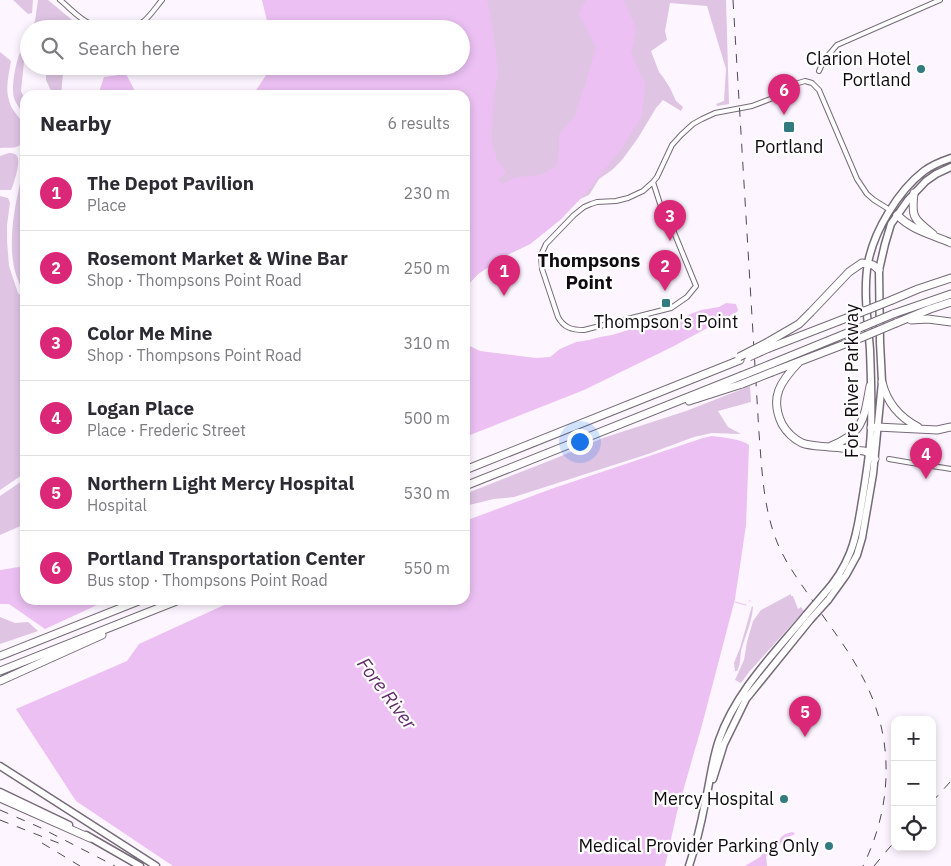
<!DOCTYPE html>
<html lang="en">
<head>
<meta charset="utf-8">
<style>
	:root { --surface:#fff; --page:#f2f2f3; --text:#2b2b33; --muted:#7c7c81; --line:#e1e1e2; --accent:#db2777 }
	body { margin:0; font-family:"IBM Plex Sans",sans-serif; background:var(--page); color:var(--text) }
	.controls { position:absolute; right:15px; bottom:15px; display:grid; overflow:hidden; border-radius:10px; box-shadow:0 2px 8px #0003 }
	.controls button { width:45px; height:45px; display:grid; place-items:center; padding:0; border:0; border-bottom:1px solid var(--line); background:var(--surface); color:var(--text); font:25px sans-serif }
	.you { position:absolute; left:579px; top:441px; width:18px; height:18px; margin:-12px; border:4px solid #fff; border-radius:50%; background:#1a73e8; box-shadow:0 0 0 8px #1a73e833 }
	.badge { display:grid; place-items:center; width:32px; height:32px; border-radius:50%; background:var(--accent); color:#fff; font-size:16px; font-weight:700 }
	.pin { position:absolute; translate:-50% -41px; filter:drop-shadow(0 1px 2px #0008) }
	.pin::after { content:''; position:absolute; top:26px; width:18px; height:15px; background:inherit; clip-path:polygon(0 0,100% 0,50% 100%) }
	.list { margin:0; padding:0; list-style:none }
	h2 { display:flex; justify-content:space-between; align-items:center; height:65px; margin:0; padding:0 20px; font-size:21px }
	h2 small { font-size:16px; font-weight:400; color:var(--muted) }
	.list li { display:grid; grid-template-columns:32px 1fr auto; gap:15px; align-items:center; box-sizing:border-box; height:75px; padding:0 20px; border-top:1px solid var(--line) }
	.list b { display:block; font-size:19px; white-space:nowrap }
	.list p { margin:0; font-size:16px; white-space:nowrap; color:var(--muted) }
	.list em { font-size:16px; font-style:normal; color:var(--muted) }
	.icon { flex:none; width:28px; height:28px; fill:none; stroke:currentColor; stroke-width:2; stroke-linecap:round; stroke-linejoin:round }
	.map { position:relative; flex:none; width:951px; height:866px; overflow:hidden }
	.search { position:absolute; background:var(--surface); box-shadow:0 2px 8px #0003; left:20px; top:20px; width:450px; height:55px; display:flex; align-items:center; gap:12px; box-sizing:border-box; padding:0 18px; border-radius:28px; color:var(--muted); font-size:19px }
	.panel { position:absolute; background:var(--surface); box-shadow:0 2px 8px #0003; left:20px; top:90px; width:450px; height:515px; border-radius:15px }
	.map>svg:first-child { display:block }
	.green { fill:#dfc4e4 }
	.water { fill:#ecc0f3 }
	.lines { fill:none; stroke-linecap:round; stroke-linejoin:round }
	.stream { stroke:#ecc0f3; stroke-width:1 }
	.minor-casing { stroke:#766b78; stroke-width:6 }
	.primary-casing { stroke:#766b78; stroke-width:9 }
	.motorway-casing { stroke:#766b78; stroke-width:9 }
	.minor { stroke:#fff; stroke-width:4 }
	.primary { stroke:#fff; stroke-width:6 }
	.motorway { stroke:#fff; stroke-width:7 }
	.rail { stroke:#4f4950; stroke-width:1; stroke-dasharray:9 9; stroke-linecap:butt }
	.primary-bridge-casing { stroke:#766b78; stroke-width:9; stroke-linecap:butt }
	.motorway-bridge-casing { stroke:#766b78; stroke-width:9; stroke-linecap:butt }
	.primary-bridge { stroke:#fff; stroke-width:6 }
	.motorway-bridge { stroke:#fff; stroke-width:7 }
	.poi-dot { fill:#327b7e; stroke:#fff; stroke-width:2 }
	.labels { text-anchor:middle; stroke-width:4.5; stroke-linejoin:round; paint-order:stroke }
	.poi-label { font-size:18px; fill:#100b10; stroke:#fff; text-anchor:end }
	.street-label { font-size:18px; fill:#100b10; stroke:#fff }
	.neighbourhood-label { font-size:19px; font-weight:bold; fill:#100b10; stroke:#fff }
	.water-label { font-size:19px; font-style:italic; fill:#622d6a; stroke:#fff }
</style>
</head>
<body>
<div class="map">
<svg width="951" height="866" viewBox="0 0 951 866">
	<rect width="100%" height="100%" fill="#fdf5ff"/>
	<!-- green -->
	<path class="green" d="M10 0H33L32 13 28 14 13 0Z
		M38 0H48L83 29H42L40 27 31 29 35 21Z
		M352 0H726L729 104 717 106 716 104 724 101 726 69 707 6 670 3 665 31 667 40 651 51 659 72 663 77 670 88 676 101 683 107 681 111 663 100 656 108 638 138 622 160 612 170 599 179 589 195 580 199 560 220 530 244 505 256 478 274 465 288V95L461 66V29Z
		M21 51 25 52 21 91 25 99V115C21 110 16 104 14 98 11 88 16 59 21 51Z
		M0 52 11 61C9 73 5 88 9 100 12 115 26 117 23 136 21 151 13 147 0 148Z
		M43 66H65L63 74 61 95H53L46 80V73Z
		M9 153C12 153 15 153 17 156 21 161 14 184 11 190H0V156Z
		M25 160V175L21 196 25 197V296C21 287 16 277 14 267 7 231 18 195 25 160Z
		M0 196 8 198 10 203 7 225V241L9 266 18 293 20 295 25 309V473L0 490Z
		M750 386 751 402 718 411 728 427 741 434 712 433 694 437 648 454 514 497 494 499 465 506V494L554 459 603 438 686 411Z
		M25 479V524L0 535V496Z
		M791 594V596H793L798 609 801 607 804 611 749 672 741 683 735 680 744 660 747 642 753 621 761 610Z
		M752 606 753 607C752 622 745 636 741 651 740 659 741 663 737 671H735L734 663 740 648Z
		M0 617 15 623 28 622 38 631 0 644Z"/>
	<!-- water -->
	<path class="water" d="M262 0H487L495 43 498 75 493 101 491 139 497 160 506 172 500 179 499 181 502 184 516 177 541 175 557 166 559 152V134L575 117 596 48 579 14 586 0H624L636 29 631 53 645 84 642 116 622 148 580 199 560 220 530 244 505 256 478 274 465 288V95H253L272 66H461V29H269Z
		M126 74 137 95H98L104 77Z
		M726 303 736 304 738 310 737 312 672 347 584 390 465 437V341L468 345 480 351 536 358 550 357 560 349 576 342 589 340 600 337 612 335 645 325 668 323 701 310 719 307Z
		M712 436C720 437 742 439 749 445L746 525 735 599 702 725 677 812 665 866H173L76 801 16 709 127 661 139 644 235 600H465V521L554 488 703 438Z
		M25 566V600H108L45 629 9 604H0V570Z
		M793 832 795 834 786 838 778 846 766 856 767 866H745L760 857 768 848 777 844C782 835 783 834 793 832Z"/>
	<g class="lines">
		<!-- stream -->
		<path class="stream" d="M749 601H750
			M735 602 746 605"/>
		<defs>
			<path id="minor" d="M60 0C69 7 80 20 91 24 103 30 133 30 144 21 151 15 156 7 162 0
				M819 71 824 60 837 45 940 0
				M653 182 663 213 670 219 671 225 696 286 687 297 671 308 584 330C572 330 564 328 558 317L542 269 541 255 546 244 574 215 584 207 591 204 597 202 616 201 628 198 643 191 653 182 657 177 672 145 681 135 693 124 702 119 715 113 752 106 773 98 795 84 805 81 812 83 819 90 857 179 867 194 874 200 890 210
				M889 459C909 463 930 465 951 469"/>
			<path id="primary" d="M824 594C835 582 844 568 850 553 857 536 859 519 862 501 866 477 870 454 871 430 872 403 871 376 870 350 868 322 863 291 868 263 874 231 898 191 924 171 932 165 942 161 951 158
				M828 600 846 575 857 555 862 538 873 474 882 382 880 342 879 270 885 244 891 224 908 200 926 181 936 174 951 167
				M0 766 156 866
				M713 779 724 744 746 699 810 620
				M0 792 69 825
				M86 835 140 866
				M689 866C696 845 701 824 705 803 710 782 712 760 719 740 736 691 774 654 806 615"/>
			<path id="motorway" d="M914 193C911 218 914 219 933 234
				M897 215C913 231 931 234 951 243
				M892 300 918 289 951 278
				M893 314 951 294
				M911 320 928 319 951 322
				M896 323 930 309 951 302
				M768 342 799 324 811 312 849 272 862 263 873 265 879 270
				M769 348 857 314
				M799 362C781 381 769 397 782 424 786 431 794 439 802 443 810 446 820 446 829 447 841 447 852 450 864 451L869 453 875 459
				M771 364 857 329
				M772 372 858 339
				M882 382C887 403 899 417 918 427
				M689 401 742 384
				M871 428 877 427 937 430 951 427
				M831 446C864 433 864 418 870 386
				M465 470 740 360
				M465 486 741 376
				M0 656 141 600
				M0 671 179 600
				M0 681 102 635
				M0 798 90 838"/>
		</defs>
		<!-- minor casing -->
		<use href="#minor" class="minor-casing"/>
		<!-- primary casing -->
		<use href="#primary" class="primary-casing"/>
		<!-- motorway casing -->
		<use href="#motorway" class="motorway-casing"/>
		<!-- minor -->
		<use href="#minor" class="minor"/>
		<!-- primary -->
		<use href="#primary" class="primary"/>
		<!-- motorway -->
		<use href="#motorway" class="motorway"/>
		<!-- rail -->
		<path class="rail" d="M733 0 759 433C762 470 763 507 777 542 787 567 806 590 821 613 835 633 851 654 862 676 895 737 893 805 863 866
			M932 802 951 781
			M0 810 39 827 115 866
			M0 820 61 844
			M42 843 80 866
			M874 866 895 841"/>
		<defs>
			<path id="primary-bridge" d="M806 615 824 594
				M810 620 828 600"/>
			<path id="motorway-bridge" d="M857 314 892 300
				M857 329 893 314
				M858 339 896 323
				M739 357 768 342
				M749 357 769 348
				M741 376 771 364
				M742 384 772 372"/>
		</defs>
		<!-- primary-bridge casing -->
		<use href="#primary-bridge" class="primary-bridge-casing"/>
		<!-- motorway-bridge casing -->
		<use href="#motorway-bridge" class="motorway-bridge-casing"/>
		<!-- primary-bridge -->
		<use href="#primary-bridge" class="primary-bridge"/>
		<!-- motorway-bridge -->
		<use href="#motorway-bridge" class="motorway-bridge"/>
	</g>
	<!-- markers -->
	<g class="poi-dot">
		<circle cx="921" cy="69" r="5"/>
		<rect x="783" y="121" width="12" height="12" rx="2.5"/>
		<rect x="661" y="298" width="10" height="10" rx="2.5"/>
		<circle cx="784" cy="799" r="5"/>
		<circle cx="829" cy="846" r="5"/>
	</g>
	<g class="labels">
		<!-- poi labels -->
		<g class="poi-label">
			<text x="911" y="65">Clarion Hotel<tspan x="911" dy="21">Portland</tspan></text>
			<text x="789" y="153" text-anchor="middle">Portland</text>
			<text x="666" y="328" text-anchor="middle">Thompson's Point</text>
			<text x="774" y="805">Mercy Hospital</text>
			<text x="819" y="852">Medical Provider Parking Only</text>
		</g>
		<!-- street labels -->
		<g class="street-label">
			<text transform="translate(852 381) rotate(-90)" y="6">Fore River Parkway</text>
		</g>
		<!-- neighbourhood labels -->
		<g class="neighbourhood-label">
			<text x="589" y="267">Thompsons<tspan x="589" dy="22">Point</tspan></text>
		</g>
		<!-- water labels -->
		<g class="water-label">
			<text transform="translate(387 693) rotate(53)" y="7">Fore River</text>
		</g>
	</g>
</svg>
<div class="controls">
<button>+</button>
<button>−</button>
<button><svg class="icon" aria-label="locate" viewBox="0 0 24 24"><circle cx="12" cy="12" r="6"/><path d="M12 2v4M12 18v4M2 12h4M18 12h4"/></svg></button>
</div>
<div class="you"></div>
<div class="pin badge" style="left:504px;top:296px">1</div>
<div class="pin badge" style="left:665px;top:291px">2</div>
<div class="pin badge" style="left:670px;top:241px">3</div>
<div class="pin badge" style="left:926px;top:479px">4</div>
<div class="pin badge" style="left:805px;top:737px">5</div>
<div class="pin badge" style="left:784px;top:115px">6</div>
<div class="search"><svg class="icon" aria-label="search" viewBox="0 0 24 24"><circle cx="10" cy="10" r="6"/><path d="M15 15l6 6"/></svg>Search here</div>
<section class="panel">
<h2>Nearby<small>6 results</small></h2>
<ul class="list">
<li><span class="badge">1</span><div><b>The Depot Pavilion</b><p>Place</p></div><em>230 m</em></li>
<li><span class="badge">2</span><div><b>Rosemont Market &amp; Wine Bar</b><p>Shop · Thompsons Point Road</p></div><em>250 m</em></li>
<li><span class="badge">3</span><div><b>Color Me Mine</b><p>Shop · Thompsons Point Road</p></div><em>310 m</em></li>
<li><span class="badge">4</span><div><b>Logan Place</b><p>Place · Frederic Street</p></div><em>500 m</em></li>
<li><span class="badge">5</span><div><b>Northern Light Mercy Hospital</b><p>Hospital</p></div><em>530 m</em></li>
<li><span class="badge">6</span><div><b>Portland Transportation Center</b><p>Bus stop · Thompsons Point Road</p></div><em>550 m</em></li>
</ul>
</section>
</div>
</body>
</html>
